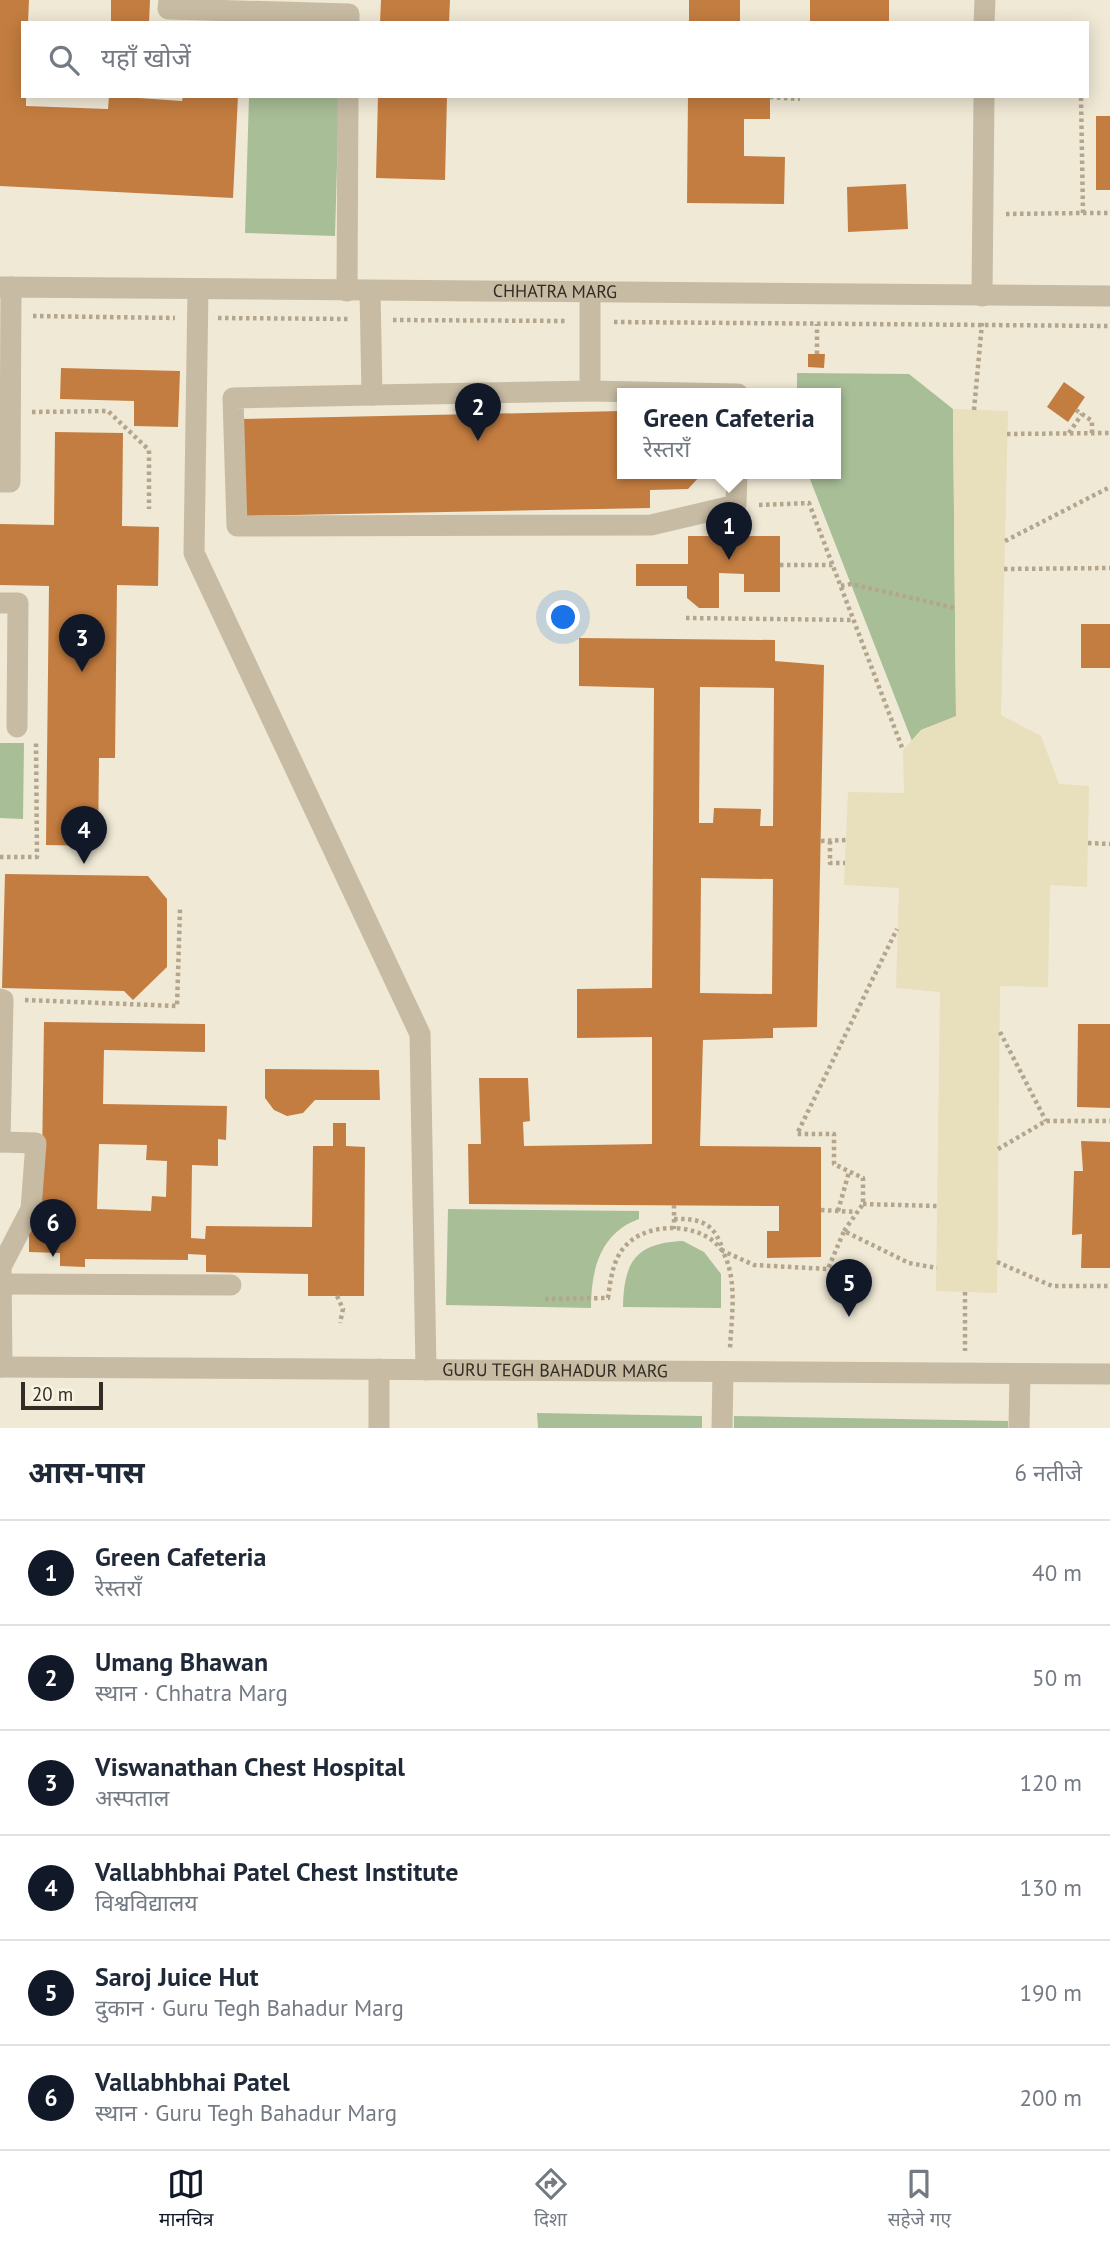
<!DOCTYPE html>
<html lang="hi">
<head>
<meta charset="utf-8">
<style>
	:root { --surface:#fff; --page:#f2f2f3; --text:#1f2937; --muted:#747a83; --line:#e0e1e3; --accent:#111827 }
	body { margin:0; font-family:"PT Sans","Noto Sans Devanagari",sans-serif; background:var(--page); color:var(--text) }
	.scale { position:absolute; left:21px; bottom:18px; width:82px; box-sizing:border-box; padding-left:7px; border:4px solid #322c25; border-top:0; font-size:19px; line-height:24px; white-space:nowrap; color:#322c25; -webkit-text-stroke:5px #f8f3e2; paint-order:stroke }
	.you { position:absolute; left:564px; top:618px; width:24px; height:24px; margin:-18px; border:5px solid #fff; border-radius:50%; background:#1a73e8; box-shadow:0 0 0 10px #1a73e833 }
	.badge { display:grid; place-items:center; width:46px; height:46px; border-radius:50%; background:var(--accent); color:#fff; font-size:23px; font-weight:700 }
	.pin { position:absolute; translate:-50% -58px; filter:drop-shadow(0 2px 4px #0008) }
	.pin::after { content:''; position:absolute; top:37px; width:24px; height:21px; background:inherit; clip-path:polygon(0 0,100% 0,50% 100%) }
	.popup { position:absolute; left:617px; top:388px; width:224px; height:91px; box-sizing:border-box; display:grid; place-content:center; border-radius:0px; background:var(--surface); filter:drop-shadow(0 2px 5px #0005); font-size:23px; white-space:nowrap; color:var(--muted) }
	.popup b { font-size:26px; color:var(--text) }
	.popup::after { content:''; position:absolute; left:50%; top:100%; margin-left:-14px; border:14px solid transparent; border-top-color:var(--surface) }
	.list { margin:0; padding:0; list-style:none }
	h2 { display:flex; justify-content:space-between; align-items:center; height:91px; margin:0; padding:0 28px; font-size:30px }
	h2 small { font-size:23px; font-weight:400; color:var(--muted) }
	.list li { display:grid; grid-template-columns:46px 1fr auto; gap:21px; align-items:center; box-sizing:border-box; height:105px; padding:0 28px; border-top:2px solid var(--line) }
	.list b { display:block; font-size:26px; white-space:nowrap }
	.list p { margin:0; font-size:23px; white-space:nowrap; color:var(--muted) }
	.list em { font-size:23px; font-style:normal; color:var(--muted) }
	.icon { flex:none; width:38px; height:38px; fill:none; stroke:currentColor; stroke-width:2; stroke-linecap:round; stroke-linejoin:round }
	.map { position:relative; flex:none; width:1110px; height:1428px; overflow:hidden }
	.search { position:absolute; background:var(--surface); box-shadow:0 4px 18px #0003; left:21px; right:21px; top:21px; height:77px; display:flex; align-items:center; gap:18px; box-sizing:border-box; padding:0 24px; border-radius:0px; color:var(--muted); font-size:26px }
	.sheet { height:721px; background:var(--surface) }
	nav { display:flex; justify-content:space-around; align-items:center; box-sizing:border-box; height:98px; border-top:2px solid var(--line); background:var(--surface); font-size:19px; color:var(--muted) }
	nav a { display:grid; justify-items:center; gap:4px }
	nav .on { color:var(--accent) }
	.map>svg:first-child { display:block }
	.green { fill:#a8be97 }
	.plaza { fill:#e8dfbd }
	.building { fill:#c47d40; fill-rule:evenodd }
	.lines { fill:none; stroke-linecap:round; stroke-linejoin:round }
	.path { stroke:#b3a68d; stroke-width:4.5; stroke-dasharray:3.5 3.5; stroke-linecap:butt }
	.minor { stroke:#c7bba3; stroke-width:21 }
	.labels { text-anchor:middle; stroke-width:5; stroke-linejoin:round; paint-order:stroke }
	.street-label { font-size:18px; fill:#322c25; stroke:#f8f3e2 }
</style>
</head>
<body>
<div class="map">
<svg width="1110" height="1428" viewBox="0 0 1110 1428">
	<rect width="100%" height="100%" fill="#f0e9d6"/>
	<!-- green -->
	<path class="green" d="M249 96 339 97 335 236 245 233Z
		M797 373 909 374 953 409 956 717 921 730 912 741 808 474H836V394H797Z
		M0 743H24L23 819 0 818Z
		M448 1209 639 1211V1219C600 1233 591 1270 591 1308L446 1305Z
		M683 1241 704 1252 721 1274V1308L623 1307C624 1261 636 1243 683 1241Z
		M537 1413 702 1416V1428H538Z
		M734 1416 1008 1421V1428H734Z"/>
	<!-- plaza -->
	<path class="plaza" d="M953 409 1008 411 1001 715 1041 736 1059 784 1089 786 1087 887 1050 885 1048 987 1000 986 997 1293 936 1291 940 992 896 988 899 888 844 885 848 792 904 793 903 750 921 730 956 716Z"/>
	<!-- building -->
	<path class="building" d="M0 0H29L28 23H23V96H26V106L108 109 109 96 182 101 183 96H238L233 198 0 186Z
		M111 0H150L149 23H111Z
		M381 0H450L449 23H380Z
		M689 0H740V23H689Z
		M810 0H889V23H810Z
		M378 96H447L445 180 376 178Z
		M688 96H770V119H744V156L785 157 784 204 687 203Z
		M1096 116H1110V190H1096Z
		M906 184 908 229 848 232 847 187Z
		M808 354H825L824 368 808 367Z
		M61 368 180 371 178 427 134 426V401L60 399Z
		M1064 382 1085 397 1068 422 1047 407Z
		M622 411V474H702L688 489 650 490V508L244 516 241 419Z
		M55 432 123 433 122 526 159 527 158 586 117 585 115 758H99L98 846 46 845 49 586 0 585V524L54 525Z
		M688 536H780V592H744V574L719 573V608H699L687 598V586H636V564H688Z
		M1081 624H1110V668H1081Z
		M579 638 775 640V661L824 665 817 1027 773 1028V1038L703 1040 700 1146 821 1147V1257L767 1258V1231H779V1206L469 1204 468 1144H481L479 1078H528L530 1121 523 1122 524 1146 652 1144V1037L577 1038V989L652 988 654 688 579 686ZM700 687 774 688 773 826H760L761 809 714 808 713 823H699ZM701 878 773 879 772 994 700 993Z
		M5 874 148 876 167 899V967L133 1000 124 991 2 988Z
		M44 1022 205 1024V1052L104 1050 103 1104 227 1106 226 1140 218 1139V1166L192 1165 191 1238 205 1239 206 1226 312 1227 313 1146H333V1123H346V1146L365 1147 364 1296H308V1274L206 1272V1255L188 1254V1260L85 1259V1267L60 1266V1253L29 1252V1230H41ZM99 1144 147 1145 146 1160 167 1161 166 1197 152 1196 151 1211 97 1209Z
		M1078 1024H1110V1108L1077 1107Z
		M265 1069 379 1070 380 1100H315L303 1113 287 1116 274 1110 265 1098Z
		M1081 1141 1110 1142V1268H1081L1082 1234 1072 1235 1074 1171H1083Z"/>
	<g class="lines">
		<!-- path -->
		<path class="path" d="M770 97 800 99
			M1083 213H1110
			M1006 214 1083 213 1081 96
			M33 316 175 318
			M218 318 350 319
			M393 320 567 321
			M614 322 1110 326
			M817 354V324
			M974 410 982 323
			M1076 410 1092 421V433
			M32 412 108 411 149 450V509
			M1069 433 1082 414
			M1007 434 1110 433
			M759 505 809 503 903 750
			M1005 541 1110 487
			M780 565H833
			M1004 569 1110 568
			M841 586 851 584 955 608
			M686 618 854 620
			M821 841 846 840
			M830 841V863H845
			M1088 843 1110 844
			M0 857H37L36 742
			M25 1000 177 1006 180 909
			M1000 1032 1046 1121
			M998 1149 1046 1121H1110
			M863 1204 937 1206
			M674 1205V1229
			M821 1210 856 1212
			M838 1211 849 1172
			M674 1219C702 1218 715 1224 723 1251L754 1265 828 1269 844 1231 909 1263 937 1268
			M844 1231 863 1204V1178L834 1164V1134H797L897 929
			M997 1262 1052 1286H1110
			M965 1292V1351
			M337 1296 343 1309 340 1323
			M545 1299 608 1298C611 1277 613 1254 632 1240 657 1221 708 1224 724 1254 738 1283 731 1319 730 1350"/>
		<!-- minor -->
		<g class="minor">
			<path d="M169 0 168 9 349 14V23"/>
			<path d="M984 23 985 0"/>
			<path id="s1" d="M0 287 1110 296"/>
			<path d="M198 289 194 553 420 1034 426 1370"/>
			<path d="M347 291 348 96"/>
			<path d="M370 291 372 395 590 391V293"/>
			<path d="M982 296 984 96"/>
			<path d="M590 391 738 394"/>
			<path d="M372 395 233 398 237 526 651 525 736 505 737 474"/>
			<path d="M0 482H10L11 287"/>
			<path d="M0 603H18L17 727"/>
			<path d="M0 999 3 1000 0 1142"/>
			<path d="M1 1142 36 1143 31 1209 1 1267 2 1367"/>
			<path d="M1 1284 231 1285"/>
			<path id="s2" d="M0 1367 1110 1374"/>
			<path d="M379 1369V1428"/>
			<path d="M722 1428 723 1372"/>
			<path d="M1019 1428 1020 1374"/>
		</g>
	</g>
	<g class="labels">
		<!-- street labels -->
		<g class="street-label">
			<text dy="6" stroke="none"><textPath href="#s1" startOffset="555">CHHATRA MARG</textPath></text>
			<text dy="6" stroke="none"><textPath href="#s2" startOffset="555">GURU TEGH BAHADUR MARG</textPath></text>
		</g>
	</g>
</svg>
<div class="scale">20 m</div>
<div class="you"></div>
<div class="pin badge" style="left:729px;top:560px">1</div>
<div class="popup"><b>Green Cafeteria</b>रेस्तराँ</div>
<div class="pin badge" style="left:478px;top:441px">2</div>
<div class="pin badge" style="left:82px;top:672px">3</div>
<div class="pin badge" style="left:84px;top:864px">4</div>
<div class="pin badge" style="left:849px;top:1317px">5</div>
<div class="pin badge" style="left:53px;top:1257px">6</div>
<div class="search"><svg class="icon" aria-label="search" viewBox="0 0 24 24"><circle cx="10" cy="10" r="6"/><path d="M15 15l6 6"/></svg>यहाँ खोजें</div>
</div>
<section class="sheet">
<h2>आस-पास<small>6 नतीजे</small></h2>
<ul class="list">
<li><span class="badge">1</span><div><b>Green Cafeteria</b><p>रेस्तराँ</p></div><em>40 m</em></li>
<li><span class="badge">2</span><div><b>Umang Bhawan</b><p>स्थान · Chhatra Marg</p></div><em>50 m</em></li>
<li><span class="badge">3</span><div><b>Viswanathan Chest Hospital</b><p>अस्पताल</p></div><em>120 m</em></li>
<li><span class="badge">4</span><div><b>Vallabhbhai Patel Chest Institute</b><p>विश्वविद्यालय</p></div><em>130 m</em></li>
<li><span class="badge">5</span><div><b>Saroj Juice Hut</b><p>दुकान · Guru Tegh Bahadur Marg</p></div><em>190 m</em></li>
<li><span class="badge">6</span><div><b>Vallabhbhai Patel</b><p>स्थान · Guru Tegh Bahadur Marg</p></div><em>200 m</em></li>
</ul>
</section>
<nav>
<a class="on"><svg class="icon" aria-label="map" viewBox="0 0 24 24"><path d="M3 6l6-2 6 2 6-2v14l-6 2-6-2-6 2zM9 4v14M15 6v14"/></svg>मानचित्र</a>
<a><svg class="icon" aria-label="directions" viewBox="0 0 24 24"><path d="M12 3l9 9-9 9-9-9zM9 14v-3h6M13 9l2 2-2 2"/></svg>दिशा</a>
<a><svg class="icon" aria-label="saved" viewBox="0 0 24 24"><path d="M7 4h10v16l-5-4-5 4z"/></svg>सहेजे गए</a>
</nav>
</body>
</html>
